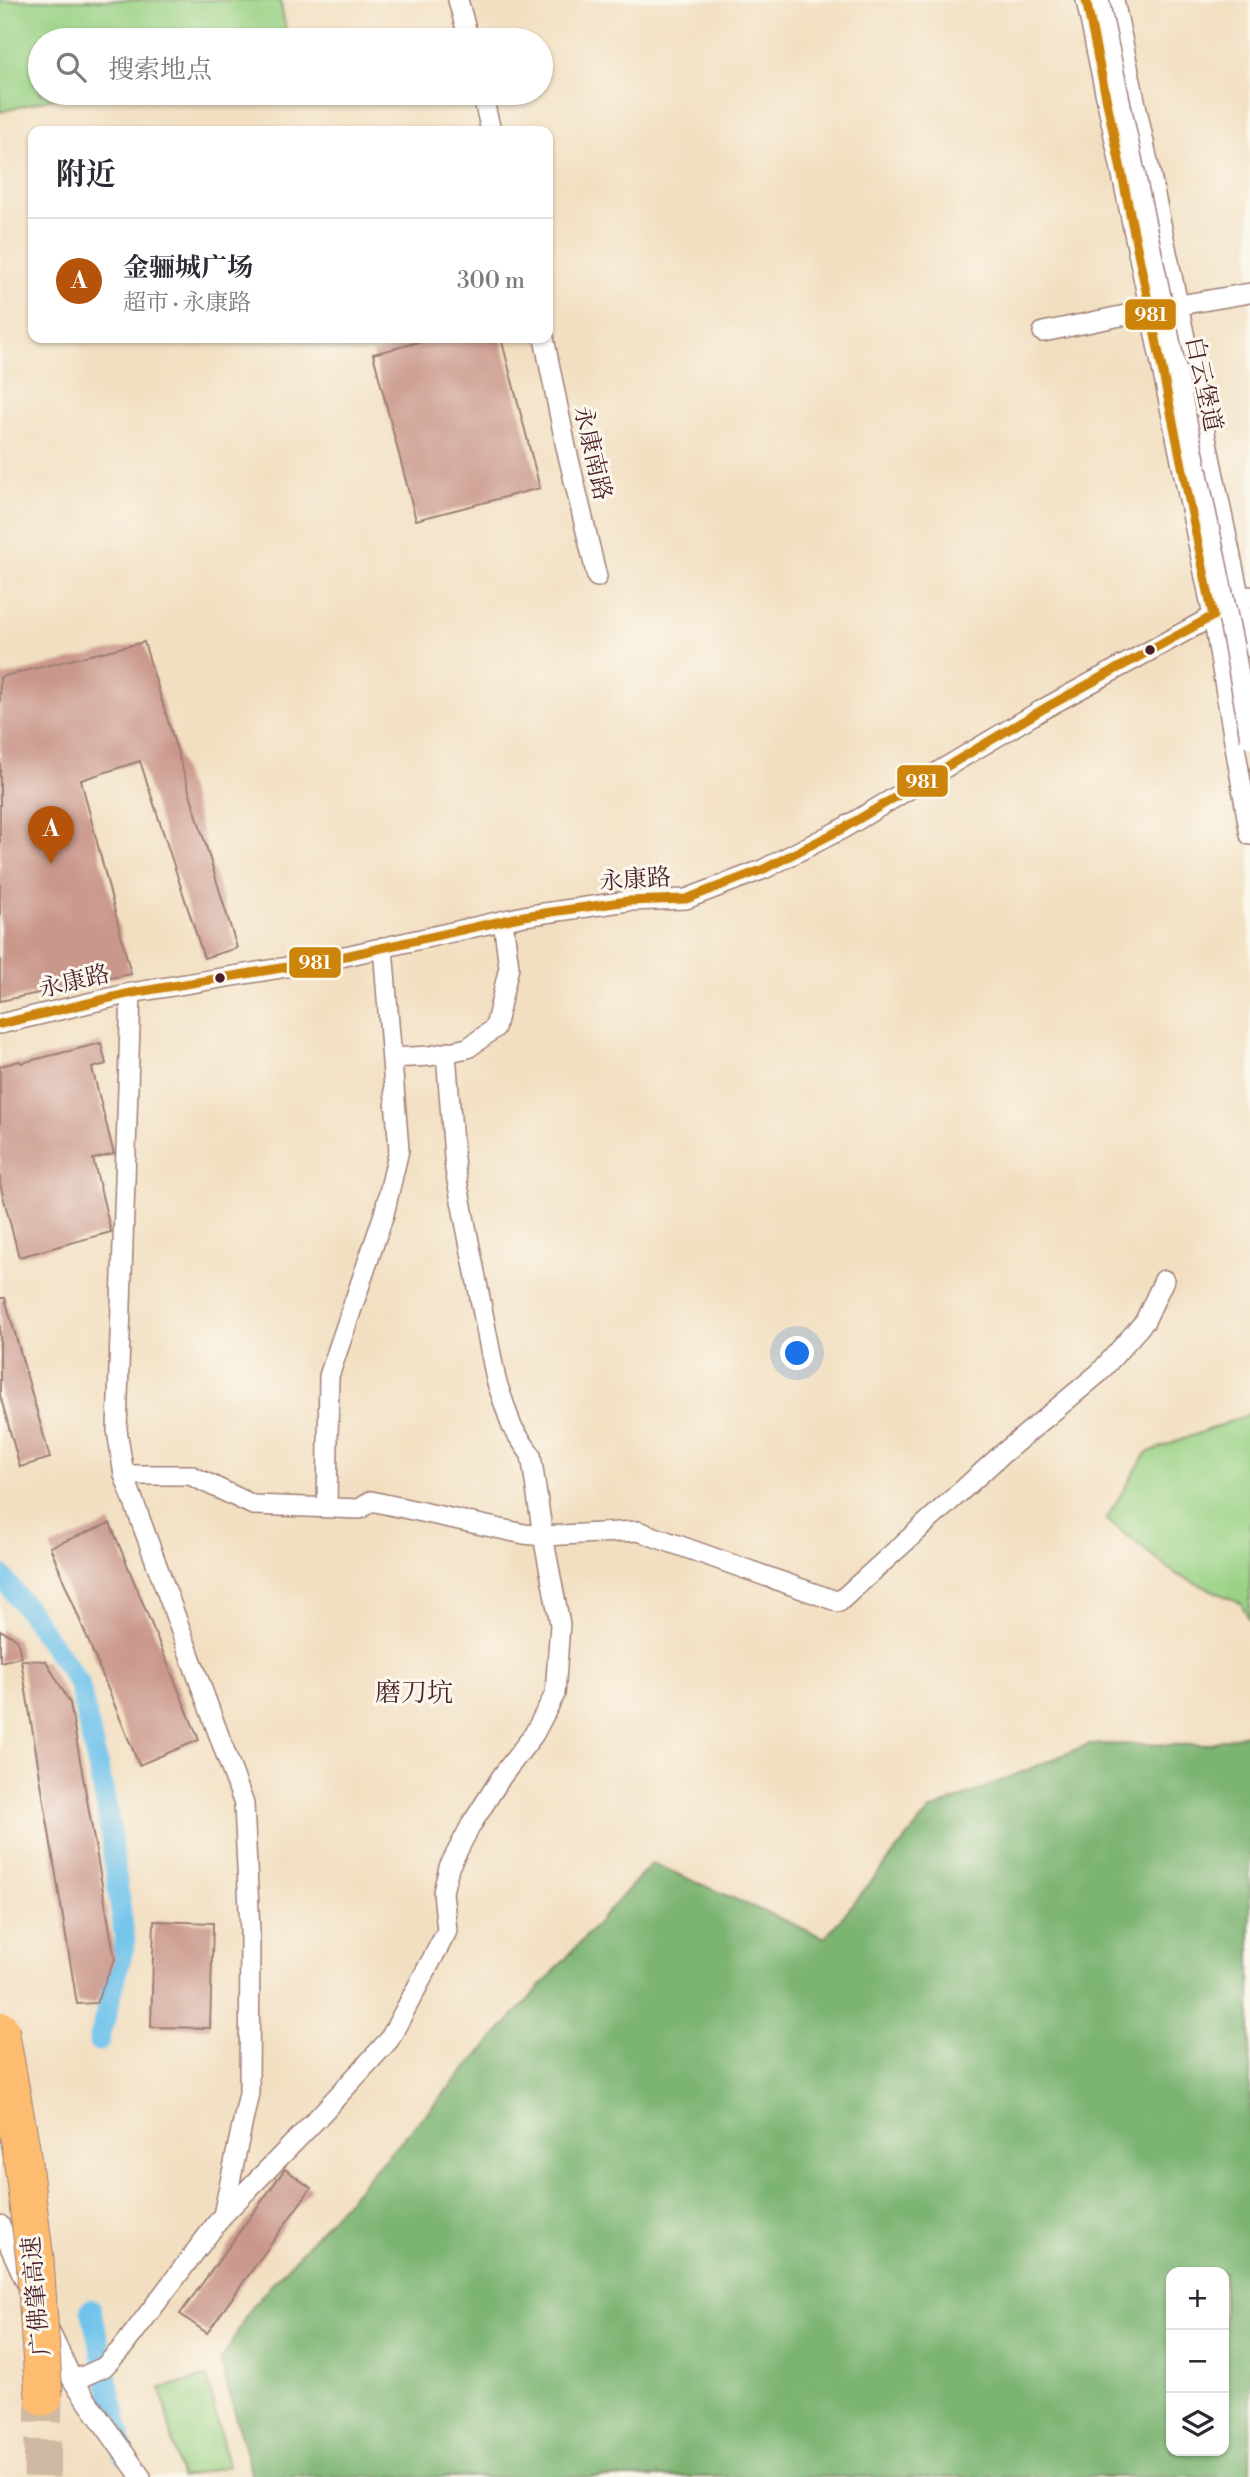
<!DOCTYPE html>
<html lang="zh">
<head>
<meta charset="utf-8">
<style>
	:root { --surface:#fff; --page:#f7f7f7; --text:#2b2b33; --muted:#7c7c81; --line:#e1e1e2; --accent:#b45309 }
	body { margin:0; font-family:"Libre Bodoni","Noto Serif SC",serif; background:var(--page); color:var(--text) }
	.controls { position:absolute; right:21px; bottom:21px; display:grid; overflow:hidden; border-radius:14px; box-shadow:0 2px 5px #0004 }
	.controls button { width:63px; height:63px; display:grid; place-items:center; padding:0; border:0; border-bottom:2px solid var(--line); background:var(--surface); color:var(--text); font:35px sans-serif }
	.you { position:absolute; left:798px; top:1354px; width:24px; height:24px; margin:-18px; border:5px solid #fff; border-radius:50%; background:#1a73e8; box-shadow:0 0 0 10px #1a73e833 }
	.badge { display:grid; place-items:center; width:46px; height:46px; border-radius:50%; background:var(--accent); color:#fff; font-size:23px; font-weight:700 }
	.pin { position:absolute; translate:-50% -58px; filter:drop-shadow(0 2px 4px #0008) }
	.pin::after { content:''; position:absolute; top:37px; width:24px; height:21px; background:inherit; clip-path:polygon(0 0,100% 0,50% 100%) }
	.list { margin:0; padding:0; list-style:none }
	h2 { display:flex; justify-content:space-between; align-items:center; height:91px; margin:0; padding:0 28px; font-size:30px }
	h2 small { font-size:23px; font-weight:400; color:var(--muted) }
	.list li { display:grid; grid-template-columns:46px 1fr auto; gap:21px; align-items:center; box-sizing:border-box; height:126px; padding:0 28px; border-top:2px solid var(--line) }
	.list b { display:block; font-size:26px; white-space:nowrap }
	.list p { margin:0; font-size:23px; white-space:nowrap; color:var(--muted) }
	.list em { font-size:23px; font-style:normal; color:var(--muted) }
	.icon { flex:none; width:38px; height:38px; fill:none; stroke:currentColor; stroke-width:2; stroke-linecap:round; stroke-linejoin:round }
	.map { position:relative; flex:none; width:1250px; height:2477px; overflow:hidden }
	.search { position:absolute; background:var(--surface); box-shadow:0 2px 5px #0004; left:28px; top:28px; width:525px; height:77px; display:flex; align-items:center; gap:18px; box-sizing:border-box; padding:0 24px; border-radius:38px; color:var(--muted); font-size:26px }
	.panel { position:absolute; background:var(--surface); box-shadow:0 2px 5px #0004; left:28px; top:126px; width:525px; height:217px; border-radius:14px }
	.map>svg:first-child { display:block }
	.green { fill:#9ad285; stroke:#727858; stroke-width:2 }
	.forest { fill:#7bb472; stroke:#626a4e; stroke-width:2; fill-rule:evenodd }
	.lines { fill:none; stroke-linecap:round; stroke-linejoin:round }
	.canal { stroke:#70c3ec; stroke-width:21 }
	.building { fill:#ca978b }
	.motorway-tunnel { stroke:#d0b9a3; stroke-width:37; stroke-dasharray:37 18; stroke-linecap:butt }
	.minor-casing { stroke:#9e7f76; stroke-width:22 }
	.minor { stroke:#fff; stroke-width:19 }
	.minor-bridge-casing { stroke:#9e7f76; stroke-width:22; stroke-linecap:butt }
	.motorway-bridge-casing { stroke:#9e7f76; stroke-width:39; stroke-linecap:butt }
	.minor-bridge { stroke:#fff; stroke-width:19 }
	.motorway-bridge { stroke:#febc70; stroke-width:37 }
	.bus-1-casing { stroke:#fbf7ec; stroke-width:14 }
	.bus-1 { stroke:#cc840b; stroke-width:9 }
	.bus-dot { fill:#4a1f2b; stroke:#fbf7ec; stroke-width:2.5 }
	.labels { text-anchor:middle; stroke-width:6; stroke-linejoin:round; paint-order:stroke }
	.street-label { font-size:24px; fill:#4a1f2b; stroke:#fbf7ec }
	.neighbourhood-label { font-size:26px; fill:#4a1f2b; stroke:#fbf7ec }
	.line-badge { stroke:#fbf7ec; stroke-width:2.5 }
	.badge-label { font-size:19px; text-anchor:middle; font-weight:bold; fill:#fff }
</style>
</head>
<body>
<div class="map">
<svg width="1250" height="2477" viewBox="0 0 1250 2477">
	<rect width="100%" height="100%" fill="#fbf7ec"/>
	<filter id="ink" filterUnits="userSpaceOnUse"><feTurbulence type="fractalNoise" baseFrequency=".0143" numOctaves="2"/><feDisplacementMap in="SourceGraphic" scale="14" xChannelSelector="R" yChannelSelector="G"/><feConvolveMatrix kernelMatrix="1 2 1 2 8 2 1 2 1" color-interpolation-filters="sRGB"/></filter>
	<filter id="wash" filterUnits="userSpaceOnUse"><feTurbulence type="fractalNoise" baseFrequency=".00686" numOctaves="4" result="noise"/><feDisplacementMap in="SourceGraphic" scale="28" xChannelSelector="R" yChannelSelector="G"/><feGaussianBlur stdDeviation="1.57" result="paint"/><feColorMatrix in="noise" values="0 0 0 0 0 0 0 0 0 0 0 0 0 0 0 0 0 1.4 0 .05"/><feComposite in="paint" operator="in"/></filter>
	<g filter="url(#wash)">
		<rect width="100%" height="100%" fill="#f2dfc1"/>
		<!-- green -->
		<path class="green" d="M0 0H280L287 35 268 40H40V93H73L0 112Z
			M1250 1414V1621L1241 1603 1177 1575 1106 1519 1146 1453Z
			M207 2377 228 2466 181 2477 161 2388Z"/>
		<!-- forest -->
		<path class="forest" d="M1250 1733V2477H252L221 2362 251 2307 652 1863 825 1938 929 1811 1089 1744 1204 1745ZM1171 2272H1224V2451H1171Z"/>
		<g class="lines">
			<!-- canal -->
			<path class="canal" d="M0 1574 30 1613 79 1683 107 1808 125 1942 99 2041
				M91 2309 124 2454"/>
		</g>
		<g id="blocks">
			<!-- building -->
			<path class="building" d="M435 338H501L540 488 416 520 373 354Z
				M144 642 237 948 204 958 140 761 81 780 131 974 0 1001V677Z
				M101 1043 106 1064 92 1068 114 1154 93 1159 111 1232 19 1257 0 1184V1066L20 1061 21 1063Z
				M0 1298H5L50 1458 20 1467 0 1395Z
				M110 1523 199 1740 139 1765 50 1547Z
				M0 1630 17 1639 21 1657 0 1662Z
				M21 1660 46 1661 70 1703 115 1959 96 2003 77 2004Z
				M154 1921 213 1923 210 2028 151 2027Z
				M285 2169 311 2188 207 2333 180 2314Z"/>
		</g>
	</g>
	<g filter="url(#ink)">
		<use href="#blocks" fill-opacity="0" stroke="#9e7f76" stroke-width="2"/>
		<g class="lines">
			<!-- motorway-tunnel -->
			<path class="motorway-tunnel" d="M42 2477 44 2397"/>
			<defs>
				<path id="minor" d="M458 0 469 40
					M1086 0 1213 616 1250 835
					M1114 0 1250 647
					M482 93 491 131
					M1043 332 1150 310 1250 293
					M544 338 566 447 597 577
					M131 993 117 1430 124 1475 244 1804 250 1931 249 2093 223 2215
					M0 1024 131 993 323 961 524 916 628 901 686 899 764 869 842 829 1045 708 1250 596
					M392 1058 430 1056 468 1048 495 1028 509 967 503 921
					M124 1475H190L253 1505 360 1509 371 1501 524 1534 543 1536 638 1531 839 1602 1001 1455 1099 1373 1145 1321 1164 1280
					M327 1507 329 1376 384 1214 399 1150 383 947
					M0 2225 27 2284
					M49 2330 73 2381 141 2477
					M73 2381 104 2367 123 2347 223 2215 313 2123 389 2040 447 1931 443 1892 449 1867 471 1825 502 1776 534 1734 555 1694 560 1624 543 1536 531 1455 512 1427 496 1380 455 1170 446 1053"/>
			</defs>
			<!-- minor casing -->
			<use href="#minor" class="minor-casing"/>
			<!-- minor -->
			<use href="#minor" class="minor"/>
			<defs>
				<path id="minor-bridge" d="M1099 0 1234 646 1250 738"/>
				<path id="motorway-bridge" d="M0 2030 21 2148 35 2260 44 2397"/>
			</defs>
			<!-- minor-bridge casing -->
			<use href="#minor-bridge" class="minor-bridge-casing"/>
			<!-- motorway-bridge casing -->
			<use href="#motorway-bridge" class="motorway-bridge-casing"/>
			<!-- minor-bridge -->
			<use href="#minor-bridge" class="minor-bridge"/>
			<!-- motorway-bridge -->
			<use href="#motorway-bridge" class="motorway-bridge"/>
			<defs>
				<path id="bus-1" d="M0 1024 131 993 323 961 524 916 628 901 686 899 764 869 842 829 1045 708 1213 616 1086 0"/>
			</defs>
			<!-- bus-1 casing -->
			<use href="#bus-1" class="bus-1-casing"/>
			<!-- bus-1 -->
			<use href="#bus-1" class="bus-1"/>
		</g>
	</g>
	<!-- markers -->
	<g class="bus-dot">
		<circle cx="1150" cy="650" r="6"/>
		<circle cx="220" cy="978" r="6"/>
	</g>
	<g class="labels">
		<!-- street labels -->
		<g class="street-label">
			<text transform="translate(1204 384) rotate(78)" y="8">白云堡道</text>
			<text transform="translate(593 453) rotate(77)" y="8">永康南路</text>
			<text transform="translate(635 879) rotate(-4)" y="8">永康路</text>
			<text transform="translate(74 981) rotate(-13)" y="8">永康路</text>
			<text transform="translate(36 2296) rotate(-95)" y="8">广佛肇高速</text>
		</g>
		<!-- neighbourhood labels -->
		<g class="neighbourhood-label">
			<text x="414" y="1701">磨刀坑</text>
		</g>
	</g>
	<g class="line-badge">
		<rect x="1124" y="298" width="53" height="33" rx="7" fill="#cc840b"/>
		<rect x="896" y="764" width="53" height="34" rx="7" fill="#cc840b"/>
		<rect x="288" y="946" width="54" height="33" rx="7" fill="#cc840b"/>
	</g>
	<g class="badge-label">
		<text x="1151" y="321">981</text>
		<text x="922" y="788">981</text>
		<text x="315" y="969">981</text>
	</g>
</svg>
<div class="controls">
<button>+</button>
<button>−</button>
<button><svg class="icon" aria-label="layers" viewBox="0 0 24 24"><path d="M12 4l9 5-9 5-9-5zM3 14l9 5 9-5"/></svg></button>
</div>
<div class="you"></div>
<div class="pin badge" style="left:51px;top:864px">A</div>
<div class="search"><svg class="icon" aria-label="search" viewBox="0 0 24 24"><circle cx="10" cy="10" r="6"/><path d="M15 15l6 6"/></svg>搜索地点</div>
<section class="panel">
<h2>附近<small></small></h2>
<ul class="list">
<li><span class="badge">A</span><div><b>金骊城广场</b><p>超市 · 永康路</p></div><em>300 m</em></li>
</ul>
</section>
</div>
</body>
</html>
